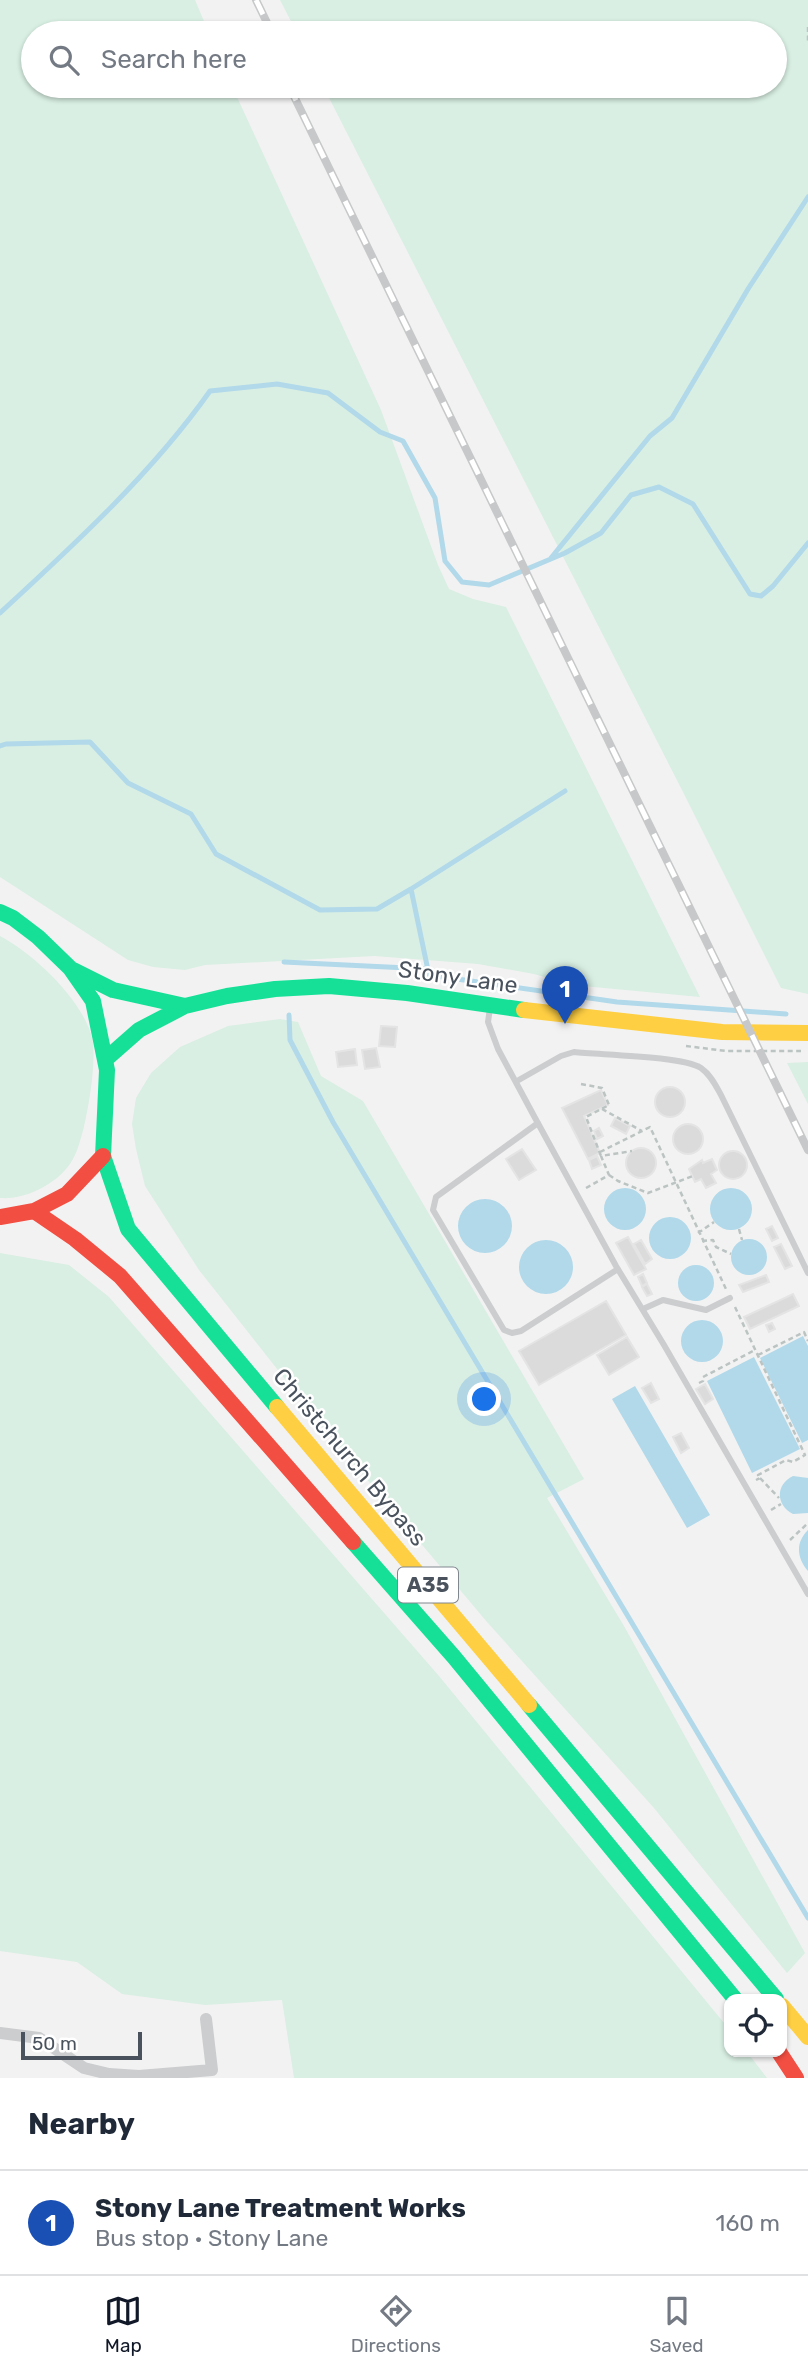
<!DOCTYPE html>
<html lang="en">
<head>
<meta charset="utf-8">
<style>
	:root { --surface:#fff; --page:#f2f2f3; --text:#1f2937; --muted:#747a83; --line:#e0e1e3; --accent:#111827 }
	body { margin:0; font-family:Rubik,sans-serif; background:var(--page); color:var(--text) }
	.controls { position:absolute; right:21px; bottom:21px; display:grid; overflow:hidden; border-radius:14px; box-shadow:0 2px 5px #0004 }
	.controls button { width:63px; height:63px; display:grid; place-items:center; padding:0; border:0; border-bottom:2px solid var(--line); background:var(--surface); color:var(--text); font:35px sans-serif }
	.scale { position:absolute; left:21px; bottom:18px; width:121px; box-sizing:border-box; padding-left:7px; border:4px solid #4a535d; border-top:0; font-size:19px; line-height:24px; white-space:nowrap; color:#4a535d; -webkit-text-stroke:5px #fff; paint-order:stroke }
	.you { position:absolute; left:485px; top:1400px; width:24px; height:24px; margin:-18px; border:5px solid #fff; border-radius:50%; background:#1a73e8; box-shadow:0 0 0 10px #1a73e833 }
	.badge { display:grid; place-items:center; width:46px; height:46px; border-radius:50%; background:var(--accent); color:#fff; font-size:23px; font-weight:700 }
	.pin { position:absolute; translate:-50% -58px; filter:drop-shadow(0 2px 4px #0008) }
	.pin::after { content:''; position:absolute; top:37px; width:24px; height:21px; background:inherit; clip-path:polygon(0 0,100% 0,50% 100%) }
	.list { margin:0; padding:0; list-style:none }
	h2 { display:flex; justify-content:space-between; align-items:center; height:91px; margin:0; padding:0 28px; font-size:30px }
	h2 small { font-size:23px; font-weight:400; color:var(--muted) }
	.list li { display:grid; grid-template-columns:46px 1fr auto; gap:21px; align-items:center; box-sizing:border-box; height:105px; padding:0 28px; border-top:2px solid var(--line) }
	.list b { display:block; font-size:26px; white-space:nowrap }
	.list p { margin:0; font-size:23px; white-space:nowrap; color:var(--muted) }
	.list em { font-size:23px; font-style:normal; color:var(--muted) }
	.icon { flex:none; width:38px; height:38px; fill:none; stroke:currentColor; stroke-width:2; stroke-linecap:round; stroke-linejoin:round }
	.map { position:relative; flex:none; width:808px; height:2078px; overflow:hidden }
	.search { position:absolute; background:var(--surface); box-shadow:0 2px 5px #0004; left:21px; right:21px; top:21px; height:77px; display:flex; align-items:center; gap:18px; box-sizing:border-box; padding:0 24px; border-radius:38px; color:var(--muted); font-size:26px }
	.sheet { height:196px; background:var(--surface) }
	nav { display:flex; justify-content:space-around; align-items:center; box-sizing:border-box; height:98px; border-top:2px solid var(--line); background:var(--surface); font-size:19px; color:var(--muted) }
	nav a { display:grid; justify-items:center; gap:4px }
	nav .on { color:var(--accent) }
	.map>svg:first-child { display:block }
	.green { fill:#d9efe3 }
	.water { fill:#b1d9ea }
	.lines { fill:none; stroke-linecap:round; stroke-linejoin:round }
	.stream { stroke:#b1d9ea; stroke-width:5 }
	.building { fill:#dbdbdc; stroke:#e4e4e5; stroke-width:2 }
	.path { stroke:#bbc4c2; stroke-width:2.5; stroke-dasharray:5 3.5; stroke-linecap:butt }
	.lane { stroke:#cccdcf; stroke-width:6 }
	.street { stroke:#cccdcf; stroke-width:12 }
	.fast { stroke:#16e098; stroke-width:16 }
	.slow { stroke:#ffcf43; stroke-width:16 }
	.jam { stroke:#f24e42; stroke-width:16 }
	.rail-casing { stroke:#c7c8c9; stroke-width:8 }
	.rail { stroke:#fff; stroke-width:5; stroke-dasharray:16; stroke-linecap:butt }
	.labels { text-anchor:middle; stroke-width:5; stroke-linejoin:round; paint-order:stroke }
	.shield { fill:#fff; stroke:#80878e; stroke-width:2 }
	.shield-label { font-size:21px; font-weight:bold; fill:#4a535d }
	.street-label { font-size:23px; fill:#4a535d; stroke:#fff }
</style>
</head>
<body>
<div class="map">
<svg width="808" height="2078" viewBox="0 0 808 2078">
	<rect width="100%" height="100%" fill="#f2f2f2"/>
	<!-- green -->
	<path class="green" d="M0 0H195L209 33H33V86H232L381 410 438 565 449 589 473 599 506 607 700 997 572 985 534 974 478 964 374 956 205 965 185 970 153 967 128 960 0 877Z
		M280 0H808V994L781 988 683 792 323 86H775V33H297Z
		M0 936C34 954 83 1000 92 1038 98 1061 85 1139 73 1159 60 1183 26 1200 0 1198Z
		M280 1019 298 1022 321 1076 363 1101 584 1479 547 1498 624 1626 805 1953 787 1973 654 1808 487 1622 322 1426 199 1270 145 1186 136 1149 132 1124 136 1098 151 1073 180 1047 228 1026Z
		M808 1062V1104L787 1063Z
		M0 1253 69 1265 109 1297 439 1676 729 2029V2052H747L767 2078H294L282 2000 205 2005 122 1994 77 1962 0 1951Z"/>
	<!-- water -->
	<path class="water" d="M604 1209a21 21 0 1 1 42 0a21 21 0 1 1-42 0Z
		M710 1209a21 21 0 1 1 42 0a21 21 0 1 1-42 0Z
		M458 1226a27 27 0 1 1 54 0a27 27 0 1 1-54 0Z
		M649 1238a21 21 0 1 1 42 0a21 21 0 1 1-42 0Z
		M731 1257a18 18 0 1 1 36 0a18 18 0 1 1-36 0Z
		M519 1267a27 27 0 1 1 54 0a27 27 0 1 1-54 0Z
		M678 1283a18 18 0 1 1 36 0a18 18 0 1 1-36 0Z
		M681 1341a21 21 0 1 1 42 0a21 21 0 1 1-42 0Z
		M803 1336 808 1346V1440L802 1443 760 1358Z
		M754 1357 800 1449 752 1473 707 1381Z
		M635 1386 710 1515 687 1528 612 1399Z
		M793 1476 808 1478V1513L793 1514C776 1505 775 1485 793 1476Z
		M808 1530V1571C797 1558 795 1543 808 1530Z"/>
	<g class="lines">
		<!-- stream -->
		<path class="stream" d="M551 558 650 436 672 418 748 289 808 197
			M0 613C74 545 153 472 210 391L277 384 328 393 380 432 403 441 435 498 445 561 462 582 489 585 565 553 601 533 631 495 659 487 693 504 750 594 761 596 773 586 808 543
			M0 746 6 744 90 742 128 783 191 814 216 854 320 910 377 909 411 889 429 975 617 1002 786 1014
			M411 889 565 791
			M284 962 428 969
			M289 1015 290 1040 333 1122 808 1918"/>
	</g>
	<!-- building -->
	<path class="building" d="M381 1026 397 1027 395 1047 379 1046Z
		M376 1048 380 1067 365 1069 362 1050Z
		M355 1049 357 1065 338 1067 336 1052Z
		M655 1102a15 15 0 1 1 30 0a15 15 0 1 1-30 0Z
		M601 1090 608 1105 584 1116 600 1153 588 1159 562 1108Z
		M615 1118 630 1126 626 1134 611 1126Z
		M673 1139a15 15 0 1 1 30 0a15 15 0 1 1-30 0Z
		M599 1128 603 1136 597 1139 594 1131Z
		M626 1163a15 15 0 1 1 30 0a15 15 0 1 1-30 0Z
		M522 1149 536 1170 519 1180 506 1159Z
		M719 1165a14 14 0 1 1 28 0a14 14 0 1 1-28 0Z
		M597 1156 601 1165 592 1169 589 1160Z
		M712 1159 717 1170 711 1174 716 1183 706 1188 701 1179 695 1182 689 1169 702 1160 703 1163Z
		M772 1226 778 1238 772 1241 766 1229Z
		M628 1237 646 1269 634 1275 616 1243Z
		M641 1240 652 1259 645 1264 634 1244Z
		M781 1244 792 1266 785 1269 774 1247Z
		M643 1274 647 1283 642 1286 638 1277Z
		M766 1275 769 1282 743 1292 739 1285Z
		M647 1284 652 1294 647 1296 642 1287Z
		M793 1294 799 1306 750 1329 744 1317Z
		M606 1301 626 1335 539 1385 519 1351Z
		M772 1323 775 1329 769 1332 766 1325Z
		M627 1337 639 1357 609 1375 597 1355Z
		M651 1383 659 1399 651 1403 642 1388Z
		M705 1384 713 1399 705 1404 696 1389Z
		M681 1433 689 1448 681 1453 673 1437Z"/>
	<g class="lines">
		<!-- path -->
		<path class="path" d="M808 27V44
			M686 1046 726 1051H801
			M581 1084 602 1088 609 1105 586 1117 601 1156
			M602 1109 642 1131
			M600 1152 650 1127 726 1289
			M609 1175 618 1181 648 1193 693 1176
			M586 1188 609 1175 601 1156 632 1151
			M739 1229 742 1240
			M698 1233 714 1222
			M702 1241 713 1240 716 1247 731 1254
			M735 1307 805 1455 793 1462 786 1460 758 1475 760 1478 756 1480
			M758 1355 804 1332 808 1341
			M699 1383 703 1381V1377L755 1350
			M760 1478 779 1498
			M771 1510 781 1504
			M790 1540 808 1523"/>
		<!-- lane -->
		<path class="lane" d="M490 1008 488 1022 498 1049 534 1116 616 1266 664 1345 808 1594
			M517 1081 561 1056 574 1052C601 1055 682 1056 701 1068 711 1075 716 1086 721 1095L808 1273
			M538 1123 436 1197 433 1210 504 1330 512 1333 521 1331 618 1269
			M643 1309 663 1300 706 1310 730 1298"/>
		<!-- street -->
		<path class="street" d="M0 2033 39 2038 84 2068 109 2074 139 2076 212 2070 206 2019"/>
		<!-- fast -->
		<path class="fast" d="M0 912 13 918 38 937 70 968 93 1001 107 1070 103 1156 128 1229 277 1407
			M73 970 113 990 185 1006
			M106 1059 139 1030 185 1006 227 996 275 989 329 986 407 993 524 1010
			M353 1542 454 1657 735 1999
			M529 1705 776 1999"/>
		<!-- slow -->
		<path class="slow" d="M524 1010 722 1032 808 1033
			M277 1407 529 1705
			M782 2006 808 2037"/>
		<!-- jam -->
		<path class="jam" d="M34 1211 75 1239 120 1276 353 1542
			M0 1217 34 1211 67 1194 103 1156
			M779 2052 796 2078"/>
		<defs>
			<path id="rail" d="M256 0 272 33
				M289 86 808 1150"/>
		</defs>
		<!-- rail casing -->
		<use href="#rail" class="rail-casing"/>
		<!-- rail -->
		<use href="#rail" class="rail"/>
	</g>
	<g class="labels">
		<!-- shield labels -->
		<rect class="shield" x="398" y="1567.5" width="60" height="35" rx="5"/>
		<g class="shield-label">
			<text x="428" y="1592">A35</text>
		</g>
		<!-- street labels -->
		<g class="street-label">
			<text transform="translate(458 977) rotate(8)" y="8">Stony Lane</text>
			<text transform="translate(350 1457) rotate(50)" y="8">Christchurch Bypass</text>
		</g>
	</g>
</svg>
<div class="controls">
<button><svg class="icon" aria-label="locate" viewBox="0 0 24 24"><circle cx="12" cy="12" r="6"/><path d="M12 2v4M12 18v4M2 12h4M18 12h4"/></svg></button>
</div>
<div class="scale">50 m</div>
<div class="you"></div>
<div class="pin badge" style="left:565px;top:1024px;background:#1a4fb4">1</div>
<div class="search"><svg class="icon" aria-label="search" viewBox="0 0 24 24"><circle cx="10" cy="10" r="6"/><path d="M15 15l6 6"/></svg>Search here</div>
</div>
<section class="sheet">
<h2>Nearby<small></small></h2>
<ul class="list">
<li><span class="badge" style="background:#1a4fb4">1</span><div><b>Stony Lane Treatment Works</b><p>Bus stop · Stony Lane</p></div><em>160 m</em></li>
</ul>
</section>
<nav>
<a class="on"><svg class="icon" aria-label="map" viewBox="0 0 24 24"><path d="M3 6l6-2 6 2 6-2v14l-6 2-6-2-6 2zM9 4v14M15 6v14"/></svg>Map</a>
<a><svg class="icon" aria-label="directions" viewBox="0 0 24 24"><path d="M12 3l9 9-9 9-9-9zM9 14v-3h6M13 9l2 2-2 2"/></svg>Directions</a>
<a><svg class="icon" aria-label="saved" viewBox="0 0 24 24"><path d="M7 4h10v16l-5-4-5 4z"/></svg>Saved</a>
</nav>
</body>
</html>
